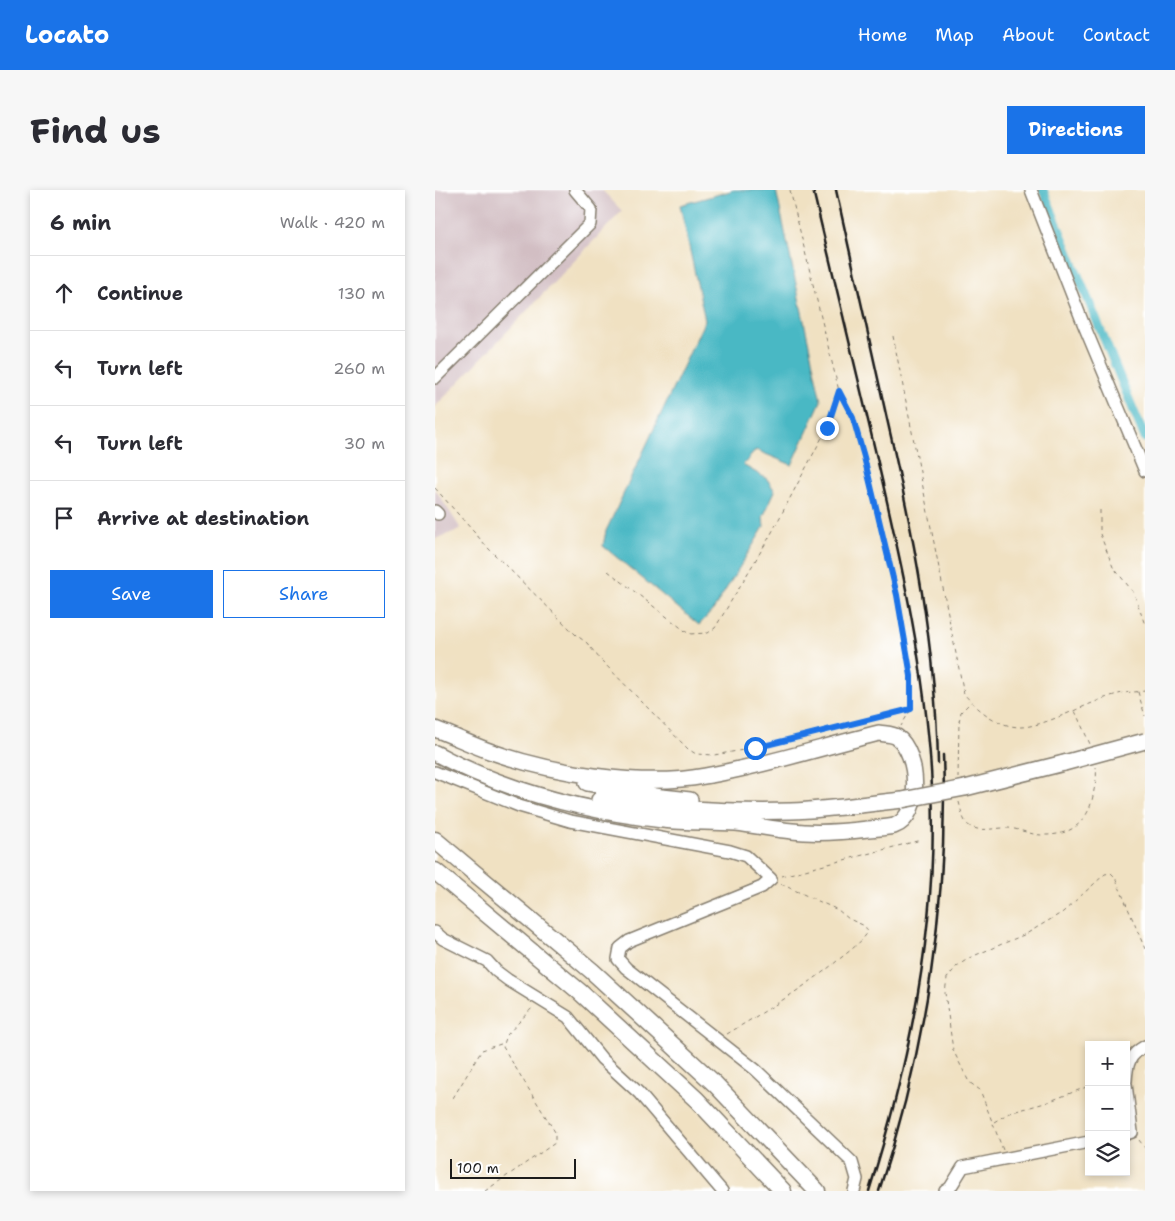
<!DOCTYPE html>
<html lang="en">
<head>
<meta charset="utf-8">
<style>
	:root { --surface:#fff; --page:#f7f7f7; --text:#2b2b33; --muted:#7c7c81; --line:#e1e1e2; --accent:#1a73e8 }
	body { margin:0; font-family:"Shantell Sans",sans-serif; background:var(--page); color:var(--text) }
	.controls { position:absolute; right:15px; bottom:15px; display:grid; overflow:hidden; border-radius:0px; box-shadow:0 2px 8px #0003 }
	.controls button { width:45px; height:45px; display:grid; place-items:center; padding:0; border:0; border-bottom:1px solid var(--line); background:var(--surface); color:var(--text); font:25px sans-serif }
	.scale { position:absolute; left:15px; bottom:12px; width:126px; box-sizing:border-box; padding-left:5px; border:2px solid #1c1c1c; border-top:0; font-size:14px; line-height:18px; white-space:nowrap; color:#1c1c1c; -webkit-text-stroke:4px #fff; paint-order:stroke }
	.stop { position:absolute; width:15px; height:15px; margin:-11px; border:4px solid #1a73e8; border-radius:50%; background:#fff }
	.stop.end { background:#1a73e8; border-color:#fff; box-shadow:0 1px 5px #0008 }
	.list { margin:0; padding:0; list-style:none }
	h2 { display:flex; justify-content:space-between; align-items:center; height:65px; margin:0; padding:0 20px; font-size:21px }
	h2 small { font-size:16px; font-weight:400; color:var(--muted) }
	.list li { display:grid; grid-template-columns:32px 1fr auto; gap:15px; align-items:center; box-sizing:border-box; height:75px; padding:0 20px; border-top:1px solid var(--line) }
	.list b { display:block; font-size:19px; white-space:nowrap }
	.list em { font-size:16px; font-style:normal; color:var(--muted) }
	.actions { display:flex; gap:10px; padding:15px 20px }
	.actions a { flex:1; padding:11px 0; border:1px solid var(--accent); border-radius:0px; text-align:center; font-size:18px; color:var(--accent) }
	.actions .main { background:var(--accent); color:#fff }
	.icon { flex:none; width:28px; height:28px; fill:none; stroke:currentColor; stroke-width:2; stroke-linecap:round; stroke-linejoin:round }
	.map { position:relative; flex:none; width:710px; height:1001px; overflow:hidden; border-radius:0px }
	header { display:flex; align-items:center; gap:30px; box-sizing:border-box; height:70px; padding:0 25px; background:var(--accent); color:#fff }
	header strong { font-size:24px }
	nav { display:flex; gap:28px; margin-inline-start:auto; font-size:18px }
	.intro { display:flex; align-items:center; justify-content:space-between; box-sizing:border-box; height:120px; padding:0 30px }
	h1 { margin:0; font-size:35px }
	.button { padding:12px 22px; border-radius:0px; background:var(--accent); color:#fff; font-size:18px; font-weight:700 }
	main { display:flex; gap:30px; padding:0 30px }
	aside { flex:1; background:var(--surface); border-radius:0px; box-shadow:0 2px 8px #0003 }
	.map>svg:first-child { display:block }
	.industrial { fill:#d2bec3 }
	.water { fill:#4ab8c4; stroke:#336a70 }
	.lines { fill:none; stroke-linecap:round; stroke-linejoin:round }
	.canal { stroke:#4ab8c4; stroke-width:9 }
	.minor-casing { stroke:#867e6f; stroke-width:14 }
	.major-casing { stroke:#867e6f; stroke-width:18 }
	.highway-casing { stroke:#867e6f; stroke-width:19 }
	.path { stroke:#867e6f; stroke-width:1; stroke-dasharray:4 4; stroke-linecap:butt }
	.minor { stroke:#fff; stroke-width:11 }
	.major { stroke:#fff; stroke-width:15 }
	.highway { stroke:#fff; stroke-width:16 }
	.rail { stroke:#1c1c1c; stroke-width:2.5 }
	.major-bridge-casing { stroke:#867e6f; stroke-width:18; stroke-linecap:butt }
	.major-bridge { stroke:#fff; stroke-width:15 }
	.route { stroke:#1a73e8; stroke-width:6 }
</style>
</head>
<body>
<header>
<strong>Locato</strong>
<nav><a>Home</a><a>Map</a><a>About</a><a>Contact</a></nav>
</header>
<div class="intro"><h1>Find us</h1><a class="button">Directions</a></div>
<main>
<aside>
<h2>6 min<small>Walk · 420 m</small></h2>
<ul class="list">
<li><svg class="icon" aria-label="ahead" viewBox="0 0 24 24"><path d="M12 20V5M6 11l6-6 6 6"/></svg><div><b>Continue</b></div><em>130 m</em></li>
<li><svg class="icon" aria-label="left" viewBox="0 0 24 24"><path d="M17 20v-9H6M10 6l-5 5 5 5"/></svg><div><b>Turn left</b></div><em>260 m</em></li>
<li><svg class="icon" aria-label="left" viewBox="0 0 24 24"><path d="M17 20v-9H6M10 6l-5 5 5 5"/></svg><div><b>Turn left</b></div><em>30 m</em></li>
<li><svg class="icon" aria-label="arrive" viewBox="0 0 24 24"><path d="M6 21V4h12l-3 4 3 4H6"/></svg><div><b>Arrive at destination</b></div></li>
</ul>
<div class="actions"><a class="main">Save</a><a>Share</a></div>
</aside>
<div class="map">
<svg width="710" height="1001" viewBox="0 0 710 1001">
	<rect width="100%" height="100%" fill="#fff"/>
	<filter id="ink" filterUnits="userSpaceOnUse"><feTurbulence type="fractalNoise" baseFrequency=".02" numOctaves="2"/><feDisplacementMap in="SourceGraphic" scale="10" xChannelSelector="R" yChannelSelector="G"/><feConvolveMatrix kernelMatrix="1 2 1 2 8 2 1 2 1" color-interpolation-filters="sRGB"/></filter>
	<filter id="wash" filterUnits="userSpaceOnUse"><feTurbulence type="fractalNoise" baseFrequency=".0096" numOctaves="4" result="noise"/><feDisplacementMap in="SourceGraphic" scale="20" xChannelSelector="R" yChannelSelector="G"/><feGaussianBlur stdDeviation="1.12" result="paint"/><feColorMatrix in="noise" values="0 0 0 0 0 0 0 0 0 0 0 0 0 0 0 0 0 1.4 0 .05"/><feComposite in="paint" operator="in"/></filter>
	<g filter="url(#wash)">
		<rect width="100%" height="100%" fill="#f0e1c2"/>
		<!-- industrial -->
		<path class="industrial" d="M0 0H167L187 21 0 217Z
			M0 299 26 339 0 349Z"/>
		<!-- water -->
		<path class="water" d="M299 0H341L386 211 357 275 321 260 308 275 332 289 340 301 328 327 329 337 279 419 264 435 168 356 171 341 270 130 245 15Z"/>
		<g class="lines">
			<!-- canal -->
			<path class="canal" d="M608 0 710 248"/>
		</g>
	</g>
	<g filter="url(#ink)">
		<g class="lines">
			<defs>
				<path id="minor" d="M596 0 648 133 710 281
					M0 188 155 34 156 19 140 0
					M0 321 3 324
					M0 582 84 616 135 631 295 661 311 666 336 689 327 697 194 751 185 758 183 769 191 778 321 880 417 972 422 989 419 1001
					M0 742 8 749 52 771 61 781 73 790 133 827 167 869 204 903 287 1001
					M691 891C692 874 694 865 710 856
					M691 894 697 942 691 944
					M510 1001 515 998 528 977 654 952"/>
				<path id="major" d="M0 539C19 546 37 555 57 562 117 583 207 598 270 586 329 576 387 557 444 543 449 544 458 544 462 547 484 563 488 626 459 636 451 638 441 638 433 639 408 642 382 644 357 641 338 639 319 635 301 633 277 631 252 633 228 630 150 621 70 601 0 563
					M152 593 227 607 255 610
					M530 598 629 573
					M164 610C228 618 292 623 356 621 393 620 430 614 467 610"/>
				<path id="highway" d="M0 650 157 781 280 894 382 1001
					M0 681 145 802 262 910 348 1001"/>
			</defs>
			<!-- minor casing -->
			<use href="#minor" class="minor-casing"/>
			<!-- major casing -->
			<use href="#major" class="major-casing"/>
			<!-- highway casing -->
			<use href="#highway" class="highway-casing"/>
			<!-- path -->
			<path class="path" d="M355 0 404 201 418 228 429 267 461 405 475 486 476 519 466 536
				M458 146 529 504C543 520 562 536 584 537 609 538 657 510 683 504 692 502 701 502 710 501
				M0 298 54 359 141 445 152 453 164 468 253 559 261 564 279 565 320 558 476 519
				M665 320V344L678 377 699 403 710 435
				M173 381 254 444 273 443 280 438 335 346 392 238 403 202
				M703 502 710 526
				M640 521 655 554
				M523 588 524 532 526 522 536 512
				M524 612C526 619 527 628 532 634 542 644 561 637 573 638 585 639 596 645 607 645 639 646 655 630 659 600 661 592 662 585 661 577
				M347 686 486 650
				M292 844C330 821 368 799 402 771 413 762 425 754 433 742L430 736 414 729 403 720 346 694
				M18 908 47 860 69 853
				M559 932 574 923 610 913 654 896
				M704 950 710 958
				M568 960 545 900 534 892 518 860 510 803 512 788 522 776 536 767 591 744 628 722 670 684 676 683 680 687 710 759
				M50 1001 120 953V942L68 857 72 845 98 817"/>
			<!-- minor -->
			<use href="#minor" class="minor"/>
			<!-- major -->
			<use href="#major" class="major"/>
			<!-- highway -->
			<use href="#highway" class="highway"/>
			<!-- rail -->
			<path class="rail" d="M378 0C399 88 420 176 441 264 467 375 492 484 497 598 503 734 475 872 434 1001
				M401 0C418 76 435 153 452 229 478 342 501 457 503 573
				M444 1001C490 862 514 712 508 565"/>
			<defs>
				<path id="major-bridge" d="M629 573 710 551
					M467 610 530 598"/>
			</defs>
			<!-- major-bridge casing -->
			<use href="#major-bridge" class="major-bridge-casing"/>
			<!-- major-bridge -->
			<use href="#major-bridge" class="major-bridge"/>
		</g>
	</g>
	<g class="lines" filter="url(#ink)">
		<!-- route -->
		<path class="route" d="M320 558 476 519V486L462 405 429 267 418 228 404 201 392 238"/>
	</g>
</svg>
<div class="controls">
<button>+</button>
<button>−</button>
<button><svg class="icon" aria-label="layers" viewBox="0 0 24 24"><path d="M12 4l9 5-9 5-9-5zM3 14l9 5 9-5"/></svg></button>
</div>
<div class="scale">100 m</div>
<div class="stop" style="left:320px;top:558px"></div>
<div class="stop end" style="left:392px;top:238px"></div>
</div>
</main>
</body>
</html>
